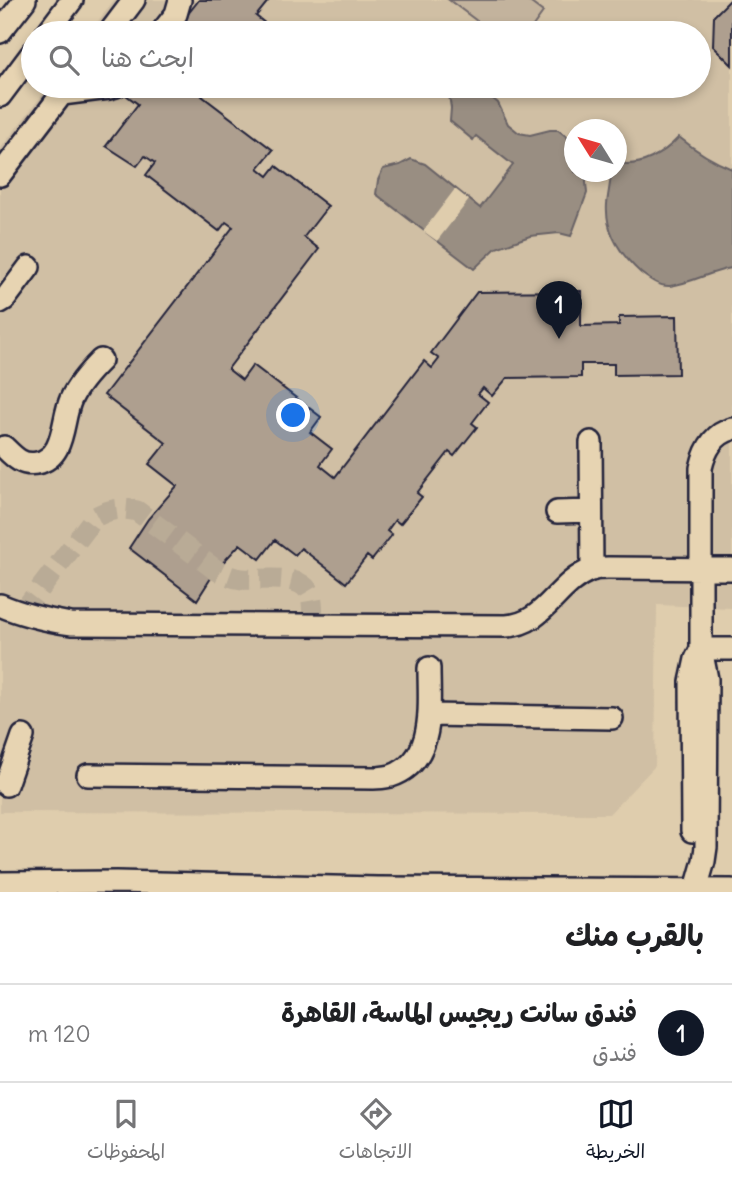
<!DOCTYPE html>
<html lang="ar">
<head>
<meta charset="utf-8">
<style>
	:root { --surface:#fff; --page:#f2f2f2; --text:#202124; --muted:#757577; --line:#e0e0e0; --accent:#111827 }
	body { margin:0; font-family:Delius,"Playpen Sans Arabic",sans-serif; background:var(--page); color:var(--text); direction:rtl }
	.compass { position:absolute; left:564px; top:119px; width:63px; height:63px; border-radius:50%; background:var(--surface); box-shadow:0 4px 10px #0003; rotate:307deg }
	.you { position:absolute; left:294px; top:416px; width:24px; height:24px; margin:-18px; border:5px solid #fff; border-radius:50%; background:#1a73e8; box-shadow:0 0 0 10px #1a73e833 }
	.badge { display:grid; place-items:center; width:46px; height:46px; border-radius:50%; background:var(--accent); color:#fff; font-size:23px; font-weight:700 }
	.pin { position:absolute; translate:-50% -58px; filter:drop-shadow(0 2px 4px #0008) }
	.pin::after { content:''; position:absolute; top:37px; width:24px; height:21px; background:inherit; clip-path:polygon(0 0,100% 0,50% 100%) }
	.list { margin:0; padding:0; list-style:none }
	h2 { display:flex; justify-content:space-between; align-items:center; height:91px; margin:0; padding:0 28px; font-size:30px }
	h2 small { font-size:23px; font-weight:400; color:var(--muted) }
	.list li { display:grid; grid-template-columns:46px 1fr auto; gap:21px; align-items:center; box-sizing:border-box; height:98px; padding:0 28px; border-top:2px solid var(--line) }
	.list b { display:block; font-size:26px; white-space:nowrap }
	.list p { margin:0; font-size:23px; white-space:nowrap; color:var(--muted) }
	.list em { font-size:23px; font-style:normal; color:var(--muted) }
	.icon { flex:none; width:38px; height:38px; fill:none; stroke:currentColor; stroke-width:2; stroke-linecap:round; stroke-linejoin:round }
	.map { position:relative; flex:none; width:732px; height:892px; overflow:hidden; direction:ltr }
	.search { position:absolute; background:var(--surface); box-shadow:0 4px 10px #0003; left:21px; right:21px; top:21px; height:77px; display:flex; align-items:center; gap:18px; box-sizing:border-box; padding:0 24px; border-radius:38px; color:var(--muted); font-size:26px }
	.sheet { height:189px; background:var(--surface) }
	nav { display:flex; justify-content:space-around; align-items:center; box-sizing:border-box; height:98px; border-top:2px solid var(--line); background:var(--surface); font-size:19px; color:var(--muted) }
	nav a { display:grid; justify-items:center; gap:4px }
	nav .on { color:var(--accent) }
	.map>svg:first-child { display:block }
	.built { fill:#d0bfa4; fill-rule:evenodd }
	.green { fill:#c3b39d; stroke:#726a6c; stroke-width:2 }
	.water { fill:#998e82; stroke:#696366; stroke-width:2 }
	.pier { fill:#dfcdad }
	.building { fill:#ae9f8f; stroke:#22223b; stroke-width:2 }
	.lines { fill:none; stroke-linecap:round; stroke-linejoin:round }
	.minor-tunnel { stroke:#b9ab96; stroke-width:21; stroke-dasharray:21 10; stroke-linecap:butt }
	.minor-casing { stroke:#22223b; stroke-width:26 }
	.minor { stroke:#e7d4b2; stroke-width:21 }
</style>
</head>
<body>
<div class="map">
<svg width="732" height="892" viewBox="0 0 732 892">
	<rect width="100%" height="100%" fill="#dfcdad"/>
	<filter id="ink" filterUnits="userSpaceOnUse"><feTurbulence type="fractalNoise" baseFrequency=".0143" numOctaves="2"/><feDisplacementMap in="SourceGraphic" scale="14" xChannelSelector="R" yChannelSelector="G"/><feConvolveMatrix kernelMatrix="1 2 1 2 8 2 1 2 1" color-interpolation-filters="sRGB"/></filter>
	<g filter="url(#ink)">
		<!-- built -->
		<path class="built" d="M114 0H732V608L657 605 655 766 609 814 0 812V149L49 86H699V33H89ZM574 130H616V172H574Z"/>
		<!-- green -->
		<path class="green" d="M449 0H527L543 12 528 33H493Z"/>
		<!-- water -->
		<path class="water" d="M475 89 487 94 498 103 508 124 519 133 530 135 550 130H558L571 140 574 145V172H585L587 193 571 236 559 233 530 236 496 248 474 269 376 194 378 180 383 169 400 165 411 159 425 164 480 208 513 165 476 136 473 140 450 121 451 108 449 95 460 90Z
			M679 137C696 151 712 161 732 169V268C711 271 692 283 670 286 660 287 649 279 641 273 621 255 605 232 607 204 608 193 611 182 611 172H616L617 163C641 168 663 154 679 137Z"/>
		<!-- pier -->
		<path class="pier" d="M455 189 469 200 437 241 423 231Z"/>
		<!-- building -->
		<path class="building" d="M199 0H269L256 16 271 28 267 33H173Z
			M730 0H732V65L713 46 714 16Z
			M133 86H210L202 96 273 150 258 168 268 176 276 166 328 206 304 237 319 249 228 369 242 380 253 365 321 417 310 432 332 449 320 465 335 477 424 361 432 368 439 359 431 353 477 292 581 291V326L619 325V317L677 316 678 374 614 375V364H581V377L507 378 492 396 483 388 478 394 488 402 472 423 477 427 454 456 449 452 417 493 422 497 400 524 395 520 387 531 392 535 372 560 367 556 346 583 301 548 295 555 275 540 260 559 240 544 216 570 197 600 129 548 148 519 177 486 149 464 166 443 104 395 233 227 226 222 219 231 146 175 155 163 145 156 137 166 106 146 138 104 126 95Z"/>
		<g class="lines">
			<!-- minor-tunnel -->
			<path class="minor-tunnel" d="M21 614 95 517C110 509 120 507 137 511L216 570C224 574 232 578 242 579 261 581 299 573 309 592 314 601 312 615 313 625"/>
			<defs>
				<path id="minor" d="M0 32 25 0
					M47 33 72 0
					M109 33 134 0
					M161 33 176 14 180 0
					M62 94 109 88 116 86
					M0 96 33 52
					M0 175 68 86
					M0 302 5 299 29 267
					M591 442 592 570
					M4 447C14 457 22 466 37 463 66 457 61 421 71 399 78 384 89 372 101 360
					M557 512 591 511
					M0 605C23 615 46 620 71 624L506 626C546 624 556 583 591 570 596 568 603 568 608 568L732 569
					M701 649H732
					M429 715 612 718
					M88 775 374 778C380 778 386 777 391 776 436 761 429 706 429 668
					M6 785 23 736
					M692 831 691 682 696 659 700 651
					M0 883 116 882 377 888 732 890
					M696 889 704 861 706 847 707 679 701 649V468C705 450 713 434 732 429"/>
			</defs>
			<!-- minor casing -->
			<use href="#minor" class="minor-casing"/>
			<!-- minor -->
			<use href="#minor" class="minor"/>
		</g>
	</g>
</svg>
<svg class="compass" viewBox="-18 -18 36 36"><path d="M0-13l5 13h-10z" fill="#e53935"/><path d="M0 13l5-13h-10z" fill="#757577"/></svg>
<div class="you"></div>
<div class="pin badge" style="left:559px;top:339px">1</div>
<div class="search"><svg class="icon" aria-label="search" viewBox="0 0 24 24"><circle cx="10" cy="10" r="6"/><path d="M15 15l6 6"/></svg>ابحث هنا</div>
</div>
<section class="sheet">
<h2>بالقرب منك<small></small></h2>
<ul class="list">
<li><span class="badge">1</span><div><b>فندق سانت ريجيس الماسة، القاهرة</b><p>فندق</p></div><em>120 m</em></li>
</ul>
</section>
<nav>
<a class="on"><svg class="icon" aria-label="map" viewBox="0 0 24 24"><path d="M3 6l6-2 6 2 6-2v14l-6 2-6-2-6 2zM9 4v14M15 6v14"/></svg>الخريطة</a>
<a><svg class="icon" aria-label="directions" viewBox="0 0 24 24"><path d="M12 3l9 9-9 9-9-9zM9 14v-3h6M13 9l2 2-2 2"/></svg>الاتجاهات</a>
<a><svg class="icon" aria-label="saved" viewBox="0 0 24 24"><path d="M7 4h10v16l-5-4-5 4z"/></svg>المحفوظات</a>
</nav>
</body>
</html>
